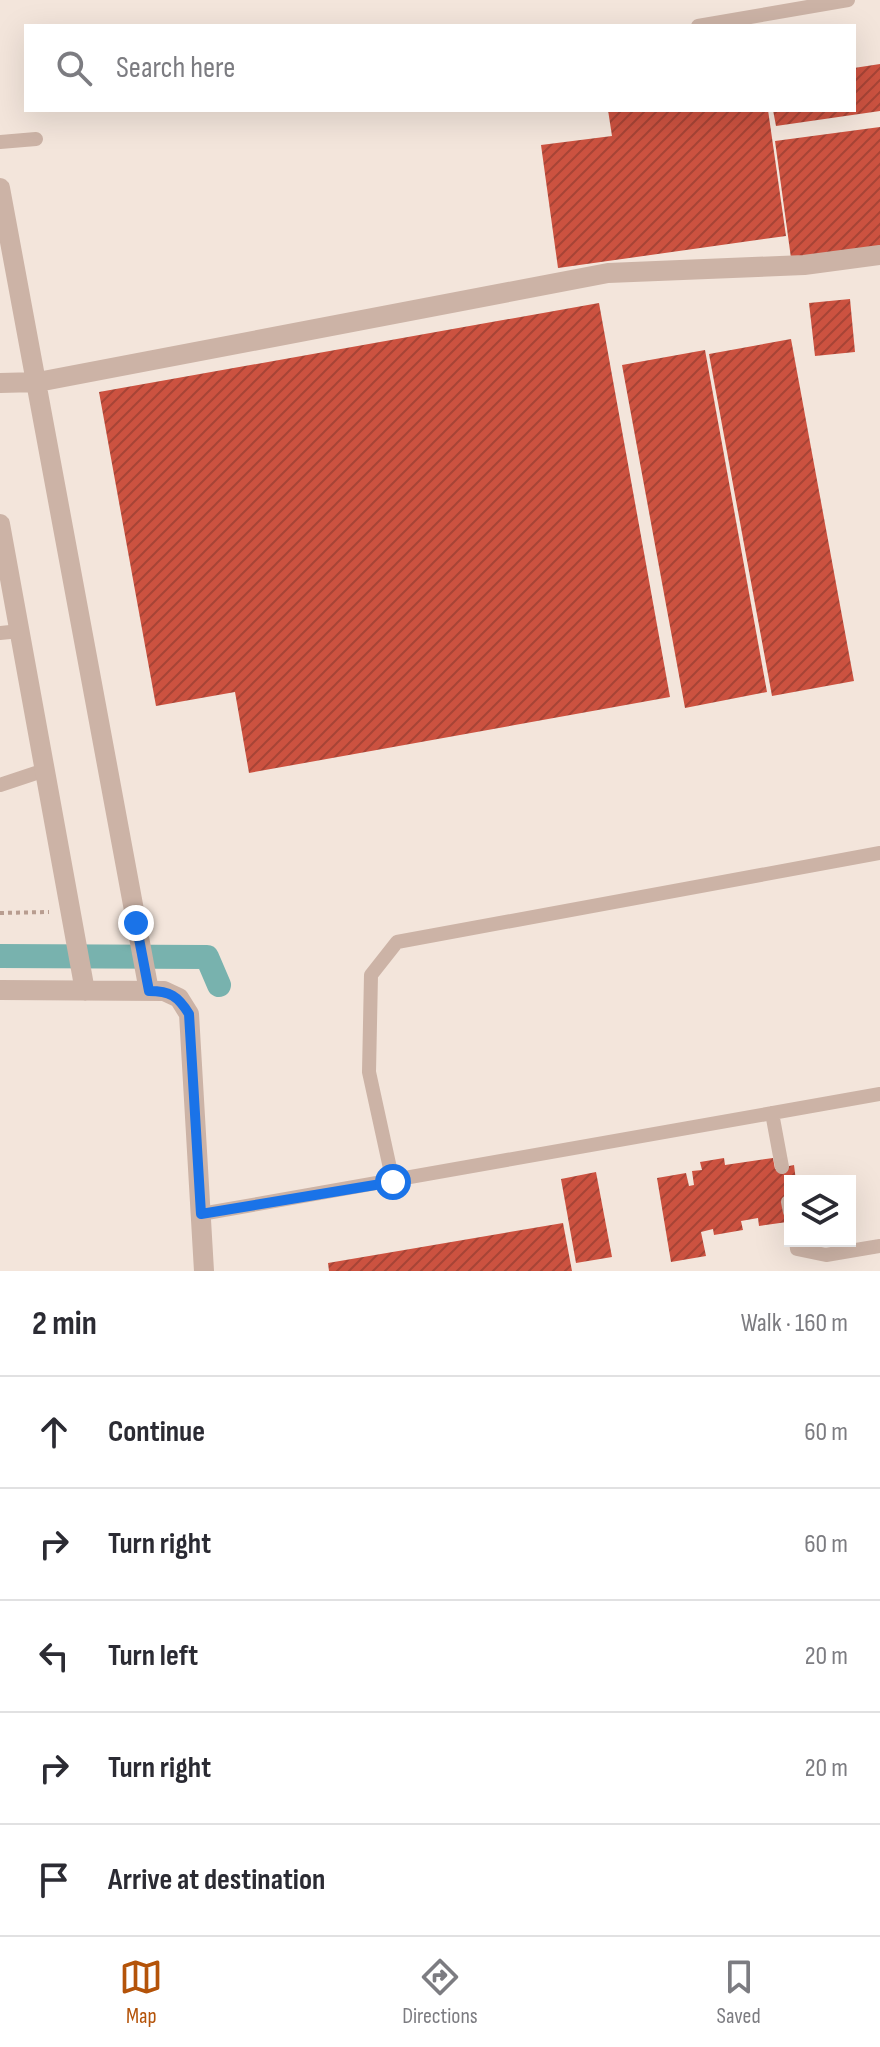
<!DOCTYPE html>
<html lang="en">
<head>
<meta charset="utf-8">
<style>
	:root { --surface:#fff; --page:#f2f2f3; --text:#2b2b33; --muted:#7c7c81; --line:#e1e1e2; --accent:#b45309 }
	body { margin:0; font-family:"Sofia Sans Condensed",sans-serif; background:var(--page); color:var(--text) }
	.controls { position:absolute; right:24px; bottom:24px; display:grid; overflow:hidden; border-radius:0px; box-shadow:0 8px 32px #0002 }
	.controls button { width:72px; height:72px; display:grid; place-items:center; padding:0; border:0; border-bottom:2px solid var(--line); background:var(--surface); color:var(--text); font:40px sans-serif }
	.stop { position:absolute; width:24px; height:24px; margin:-18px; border:6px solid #1a73e8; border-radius:50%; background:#fff }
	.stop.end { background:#1a73e8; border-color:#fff; box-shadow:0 2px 8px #0008 }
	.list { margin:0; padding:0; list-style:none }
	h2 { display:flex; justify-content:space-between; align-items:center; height:104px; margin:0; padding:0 32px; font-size:34px }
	h2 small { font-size:26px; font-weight:400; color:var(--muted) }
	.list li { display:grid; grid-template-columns:52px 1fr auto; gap:24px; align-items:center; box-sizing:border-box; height:112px; padding:0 32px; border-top:2px solid var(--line) }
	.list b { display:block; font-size:30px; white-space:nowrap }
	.list em { font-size:26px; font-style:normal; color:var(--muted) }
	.icon { flex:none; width:44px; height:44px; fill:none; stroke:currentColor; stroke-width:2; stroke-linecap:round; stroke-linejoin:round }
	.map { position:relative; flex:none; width:880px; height:1271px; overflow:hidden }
	.search { position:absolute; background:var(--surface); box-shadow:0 8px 32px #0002; left:24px; right:24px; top:24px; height:88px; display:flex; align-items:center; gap:20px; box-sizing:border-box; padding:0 28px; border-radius:0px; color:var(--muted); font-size:30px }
	.sheet { height:664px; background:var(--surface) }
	nav { display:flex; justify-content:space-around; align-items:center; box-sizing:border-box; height:112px; border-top:2px solid var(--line); background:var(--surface); font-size:22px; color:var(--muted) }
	nav a { display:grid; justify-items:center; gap:4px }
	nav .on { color:var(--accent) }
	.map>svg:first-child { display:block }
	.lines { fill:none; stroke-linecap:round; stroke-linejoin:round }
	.canal { stroke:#78b2ae; stroke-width:24 }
	.building { fill:url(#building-hatch) }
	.path { stroke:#b89d90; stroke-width:4; stroke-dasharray:4 4; stroke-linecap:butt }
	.service { stroke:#ccb3a6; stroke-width:14 }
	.minor { stroke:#ccb3a6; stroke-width:20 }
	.route { stroke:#1a73e8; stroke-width:10 }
</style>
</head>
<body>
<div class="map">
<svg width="880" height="1271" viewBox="0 0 880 1271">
	<defs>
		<pattern id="building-hatch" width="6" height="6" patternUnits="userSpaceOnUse" patternTransform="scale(2)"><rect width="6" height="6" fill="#cc5240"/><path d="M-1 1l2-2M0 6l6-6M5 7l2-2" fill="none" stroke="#a74436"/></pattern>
	</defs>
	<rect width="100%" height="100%" fill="#f3e5db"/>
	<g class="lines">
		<!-- canal -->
		<path class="canal" d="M0 956 207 957 219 985"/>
	</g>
	<!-- building -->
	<path class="building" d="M880 64V111L776 126 773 110H854V68Z
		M608 110H768L786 236 558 268 541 145 612 136Z
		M880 127V246L791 258 775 141Z
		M850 299 855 352 815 356 809 303Z
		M599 303 670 697 249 773 235 692 156 706 99 392Z
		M791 339 854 681 772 696 709 354Z
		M705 350 767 692 685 708 622 365Z
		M724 1158 725 1165 773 1158 775 1169 794 1165 796 1181H790V1202L784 1203 787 1222 759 1226 758 1218 741 1221 743 1230 714 1235 713 1229 701 1232 706 1256 671 1262 657 1178 686 1173 689 1186 694 1185 692 1171 702 1170 700 1162Z
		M596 1172 612 1257 576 1263 561 1179Z
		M563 1223 572 1271H329L328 1263Z"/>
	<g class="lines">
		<!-- path -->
		<path class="path" d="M0 913 49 912"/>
		<!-- service -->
		<path class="service" d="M698 26 848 0
			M0 142 36 139
			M0 633 20 631
			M0 785 45 770
			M772 1113 782 1167
			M393 1182 369 1072 371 975 397 942 880 853
			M788 1202 790 1212
			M201 1214 880 1094
			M796 1241 797 1249 826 1255 880 1246"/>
		<!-- minor -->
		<path class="minor" d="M0 188 149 991
			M0 383 38 382 608 273 804 265 880 255
			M0 524 85 991
			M0 990 164 991 179 998 189 1014 204 1271"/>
	</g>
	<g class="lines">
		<!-- route -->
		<path class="route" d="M136 923 149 991C170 991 178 996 189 1014L201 1214 393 1182"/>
	</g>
</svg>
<div class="controls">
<button><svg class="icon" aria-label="layers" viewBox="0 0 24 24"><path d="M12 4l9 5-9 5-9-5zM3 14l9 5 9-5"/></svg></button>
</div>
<div class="stop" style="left:393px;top:1182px"></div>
<div class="stop end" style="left:136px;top:923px"></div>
<div class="search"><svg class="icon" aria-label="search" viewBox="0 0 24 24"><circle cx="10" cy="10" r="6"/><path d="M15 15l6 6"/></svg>Search here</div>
</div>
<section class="sheet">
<h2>2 min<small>Walk · 160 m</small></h2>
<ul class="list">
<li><svg class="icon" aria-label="ahead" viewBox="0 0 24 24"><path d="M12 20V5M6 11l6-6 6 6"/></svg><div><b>Continue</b></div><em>60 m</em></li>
<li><svg class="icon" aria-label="right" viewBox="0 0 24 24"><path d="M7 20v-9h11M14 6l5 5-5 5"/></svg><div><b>Turn right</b></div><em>60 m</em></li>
<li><svg class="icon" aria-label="left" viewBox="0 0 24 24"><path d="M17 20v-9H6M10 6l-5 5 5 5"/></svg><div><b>Turn left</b></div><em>20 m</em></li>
<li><svg class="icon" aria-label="right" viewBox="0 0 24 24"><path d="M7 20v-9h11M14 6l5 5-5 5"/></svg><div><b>Turn right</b></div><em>20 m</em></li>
<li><svg class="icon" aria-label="arrive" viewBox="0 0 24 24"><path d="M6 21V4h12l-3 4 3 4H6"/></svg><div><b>Arrive at destination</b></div></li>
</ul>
</section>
<nav>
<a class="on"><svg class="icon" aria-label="map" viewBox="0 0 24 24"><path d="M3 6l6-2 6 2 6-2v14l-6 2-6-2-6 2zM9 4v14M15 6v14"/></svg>Map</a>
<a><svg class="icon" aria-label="directions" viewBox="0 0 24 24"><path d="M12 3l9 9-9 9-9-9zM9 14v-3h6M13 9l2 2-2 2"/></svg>Directions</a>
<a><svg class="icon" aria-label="saved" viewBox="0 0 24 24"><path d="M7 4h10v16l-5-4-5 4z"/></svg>Saved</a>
</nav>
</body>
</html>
